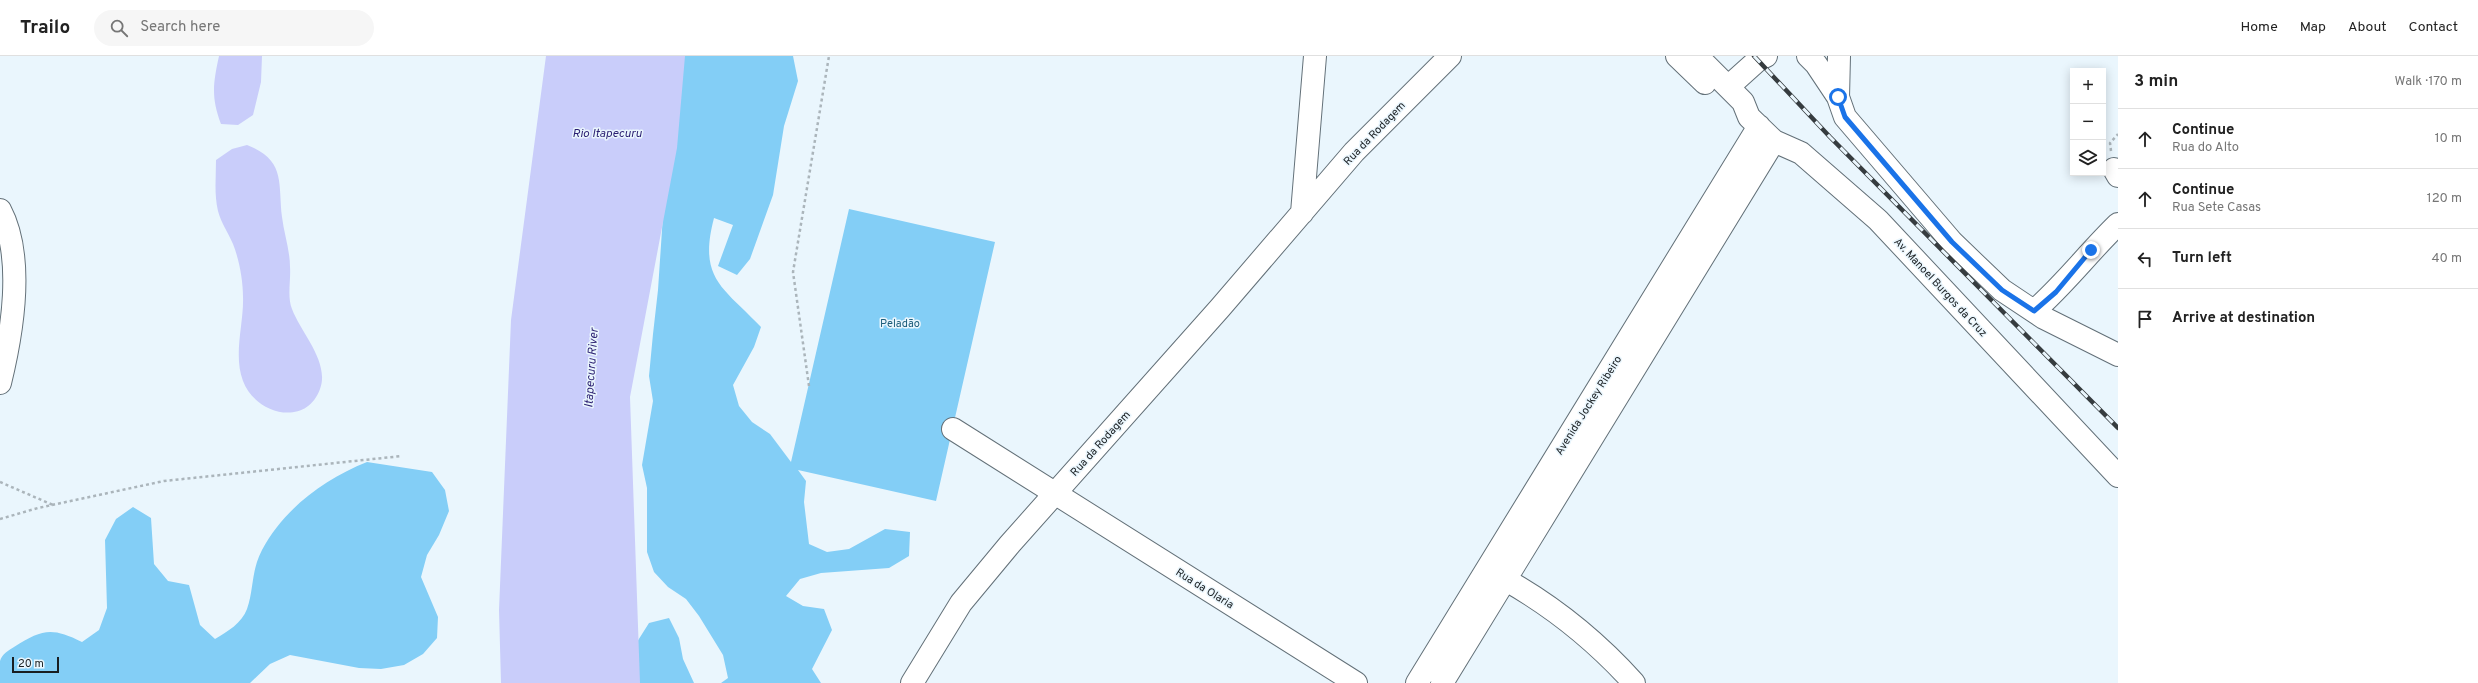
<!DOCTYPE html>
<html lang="en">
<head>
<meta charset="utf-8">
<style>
	:root { --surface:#fff; --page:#f6f6f6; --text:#222; --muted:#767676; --line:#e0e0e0 }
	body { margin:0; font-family:Overpass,sans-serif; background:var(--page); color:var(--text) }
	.controls { position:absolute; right:12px; top:12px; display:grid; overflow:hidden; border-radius:0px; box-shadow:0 2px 10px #0003 }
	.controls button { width:36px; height:36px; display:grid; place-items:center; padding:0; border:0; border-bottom:1px solid var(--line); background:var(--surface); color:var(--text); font:20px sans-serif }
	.scale { position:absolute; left:12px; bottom:10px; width:47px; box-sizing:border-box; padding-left:4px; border:2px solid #191e21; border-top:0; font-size:11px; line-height:14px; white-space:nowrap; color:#191e21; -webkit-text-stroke:3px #eaf6fd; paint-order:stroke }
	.stop { position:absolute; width:12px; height:12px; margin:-9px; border:3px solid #1a73e8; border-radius:50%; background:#fff }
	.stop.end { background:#1a73e8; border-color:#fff; box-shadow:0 1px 4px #0008 }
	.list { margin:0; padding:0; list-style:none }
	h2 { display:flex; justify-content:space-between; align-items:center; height:52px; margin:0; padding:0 16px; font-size:17px }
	h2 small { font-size:13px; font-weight:400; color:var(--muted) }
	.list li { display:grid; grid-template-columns:26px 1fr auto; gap:12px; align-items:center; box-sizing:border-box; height:60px; padding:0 16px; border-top:1px solid var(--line) }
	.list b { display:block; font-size:15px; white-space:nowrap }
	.list p { margin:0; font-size:13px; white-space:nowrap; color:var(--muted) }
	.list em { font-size:13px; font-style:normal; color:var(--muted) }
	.icon { flex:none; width:22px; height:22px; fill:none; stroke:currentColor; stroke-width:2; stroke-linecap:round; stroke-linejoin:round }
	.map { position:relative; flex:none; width:2118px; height:627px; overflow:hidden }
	header { display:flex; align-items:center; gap:24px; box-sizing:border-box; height:56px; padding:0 20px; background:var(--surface); border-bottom:1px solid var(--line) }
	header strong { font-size:19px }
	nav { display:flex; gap:22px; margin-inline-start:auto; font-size:14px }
	.search { width:280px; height:36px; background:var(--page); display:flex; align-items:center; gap:10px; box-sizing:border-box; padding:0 14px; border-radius:22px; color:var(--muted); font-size:15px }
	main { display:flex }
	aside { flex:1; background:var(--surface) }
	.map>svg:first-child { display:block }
	.green { fill:#83cef6 }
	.water { fill:#c9cdfa }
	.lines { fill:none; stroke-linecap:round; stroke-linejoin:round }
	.minor-casing { stroke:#637078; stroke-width:24 }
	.path { stroke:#abb5bb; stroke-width:2.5; stroke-dasharray:3 3; stroke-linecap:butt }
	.minor { stroke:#fff; stroke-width:22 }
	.rail-casing { stroke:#363c3f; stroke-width:4.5 }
	.rail { stroke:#eaf6fd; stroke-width:3; stroke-dasharray:9; stroke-linecap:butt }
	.route { stroke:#1a73e8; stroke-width:5 }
	.labels { text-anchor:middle; stroke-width:3; stroke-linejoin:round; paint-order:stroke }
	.street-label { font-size:11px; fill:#191e21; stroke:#eaf6fd }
	.park-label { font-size:11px; fill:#1c5d7b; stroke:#eaf6fd }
	.water-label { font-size:12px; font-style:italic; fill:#2a1f71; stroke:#eaf6fd }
</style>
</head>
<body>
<header>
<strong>Trailo</strong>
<div class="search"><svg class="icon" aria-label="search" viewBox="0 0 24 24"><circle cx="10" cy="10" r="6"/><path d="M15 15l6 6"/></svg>Search here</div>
<nav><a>Home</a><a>Map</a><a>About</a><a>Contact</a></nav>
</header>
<main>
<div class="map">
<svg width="2118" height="627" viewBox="0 0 2118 627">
	<rect width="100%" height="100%" fill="#eaf6fd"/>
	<!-- green -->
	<path class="green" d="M681 0H793L798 25 784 70 773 139 750 203 737 219 718 210 733 169 714 162C698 223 723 231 761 271L754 291 733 329 739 350 752 366 770 378 791 406 849 153 995 186 936 445 798 414 806 425 804 446 809 488 827 496 849 493 885 473 910 476 909 500 889 512 821 517 800 523 786 540 803 550 824 553 832 574 812 613 821 627H721L728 622 723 599 699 560 686 543 668 531 654 516 647 496V432L642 409 653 345 649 320 653 278 658 234 664 144Z
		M367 406 432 416 445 434 449 455 439 479 427 499 421 521 438 561 437 582 423 598 404 609 381 613 359 612 290 599 270 608 250 627H0C0 620 0 612 0 605 2 598 9 594 14 591 42 573 52 571 82 586L99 574 107 552 105 484 116 463 133 451 151 462 154 508 168 525 189 529 200 569 215 583C227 576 242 567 247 553 254 533 251 515 262 494 284 453 324 423 367 406Z
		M669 562 679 582 683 603 694 627H632L637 586 649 567Z"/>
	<!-- water -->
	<path class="water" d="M219 0H262L261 26 253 59 238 69 221 68C211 41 213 28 219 0Z
		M546 0H685L677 92 630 341 640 627H501L499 554 511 264Z
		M247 89C286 104 278 127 282 161 284 178 290 194 290 211 291 224 287 241 292 253 301 277 330 306 320 333 306 372 255 358 243 325 233 299 244 267 243 241 243 224 239 203 233 188 228 176 221 167 218 155 214 138 216 121 216 104L232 93Z"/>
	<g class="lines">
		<defs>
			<path id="minor" d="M1677 0 1705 27
				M1697 0 1743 46 1749 61 1774 85 1801 97 1878 164 2118 420
				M1808 0 1816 8 1838 41
				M1839 0 1838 41 1845 61 1952 186 2002 234 2044 262 2118 299
				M1728 31 1758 4 1766 0
				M2114 113 2118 120
				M0 154C25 201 12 278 0 327
				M1302 157 1315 0
				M2034 255C2064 229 2089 196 2118 168
				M953 373 1356 627
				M1506 524C1554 551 1597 586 1634 627
				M912 627 961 547 1010 488 1220 252 1354 96 1450 0
				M1417 627 1759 70
				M1442 627 1774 85"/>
		</defs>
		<!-- minor casing -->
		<use href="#minor" class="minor-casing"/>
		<!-- path -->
		<path class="path" d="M2111 95 2110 87 2118 78
			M809 330 793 216 829 0
			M0 426 53 449
			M0 463 38 452 164 425 402 400"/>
		<!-- minor -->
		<use href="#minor" class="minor"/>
		<defs>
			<path id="rail" d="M1754 0 1830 81 2118 372"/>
		</defs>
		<!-- rail casing -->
		<use href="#rail" class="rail-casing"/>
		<!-- rail -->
		<use href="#rail" class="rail"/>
	</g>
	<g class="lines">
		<!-- route -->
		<path class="route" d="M1838 41 1845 61 1952 186 2002 234 2034 255 2056 236 2091 194"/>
	</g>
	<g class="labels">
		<!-- street labels -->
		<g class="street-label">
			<text transform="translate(1374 77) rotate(-46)" y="4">Rua da Rodagem</text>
			<text transform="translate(1941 231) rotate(47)" y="4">Av. Manoel Burgos da Cruz</text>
			<text transform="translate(1588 349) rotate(-58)" y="4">Avenida Jockey Ribeiro</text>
			<text transform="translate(1100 387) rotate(-48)" y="4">Rua da Rodagem</text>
			<text transform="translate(1205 532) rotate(32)" y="4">Rua da Olaria</text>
		</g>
		<!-- park labels -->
		<g class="park-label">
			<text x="900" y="271">Peladão</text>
		</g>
		<!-- water labels -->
		<g class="water-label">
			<text x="607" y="81">Rio Itapecuru</text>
			<text transform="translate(591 312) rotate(-86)" y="4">Itapecuru River</text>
		</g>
	</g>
</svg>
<div class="controls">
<button>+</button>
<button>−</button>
<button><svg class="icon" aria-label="layers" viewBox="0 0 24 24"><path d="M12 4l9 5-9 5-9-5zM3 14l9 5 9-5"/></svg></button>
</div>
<div class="scale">20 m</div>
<div class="stop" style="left:1838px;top:41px"></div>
<div class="stop end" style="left:2091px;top:194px"></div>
</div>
<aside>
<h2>3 min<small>Walk · 170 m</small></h2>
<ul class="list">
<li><svg class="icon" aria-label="ahead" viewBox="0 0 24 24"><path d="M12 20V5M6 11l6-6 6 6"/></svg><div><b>Continue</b><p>Rua do Alto</p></div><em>10 m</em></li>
<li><svg class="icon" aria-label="ahead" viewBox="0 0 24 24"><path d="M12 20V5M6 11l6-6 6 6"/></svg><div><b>Continue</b><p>Rua Sete Casas</p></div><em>120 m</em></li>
<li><svg class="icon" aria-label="left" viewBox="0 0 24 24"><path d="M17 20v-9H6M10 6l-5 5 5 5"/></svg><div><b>Turn left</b></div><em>40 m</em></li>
<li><svg class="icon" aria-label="arrive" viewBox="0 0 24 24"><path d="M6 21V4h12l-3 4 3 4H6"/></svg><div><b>Arrive at destination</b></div></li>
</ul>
</aside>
</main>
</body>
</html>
